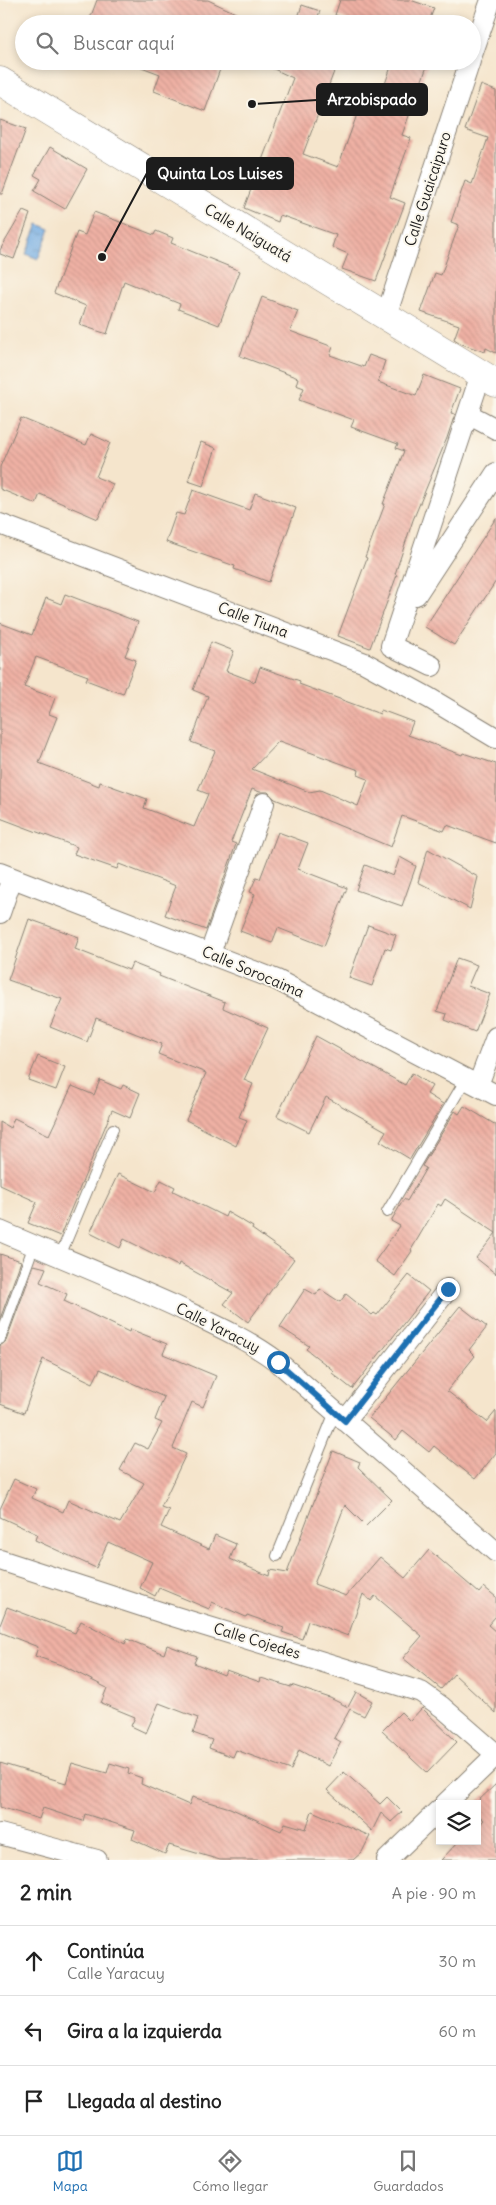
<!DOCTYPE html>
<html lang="es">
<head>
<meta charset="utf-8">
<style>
	:root { --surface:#fff; --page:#f6f6f6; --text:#222; --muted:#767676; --line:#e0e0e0; --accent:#1f6fb2 }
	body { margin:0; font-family:Delius,sans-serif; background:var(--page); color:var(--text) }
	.controls { position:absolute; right:15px; bottom:15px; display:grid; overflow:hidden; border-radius:0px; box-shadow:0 2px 8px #0003 }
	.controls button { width:45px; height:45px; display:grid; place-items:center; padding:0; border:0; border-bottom:1px solid var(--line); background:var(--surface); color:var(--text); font:25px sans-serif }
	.stop { position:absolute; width:15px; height:15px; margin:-11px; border:4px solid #1f6fb2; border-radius:50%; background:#fff }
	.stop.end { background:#1f6fb2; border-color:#fff; box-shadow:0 1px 5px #0008 }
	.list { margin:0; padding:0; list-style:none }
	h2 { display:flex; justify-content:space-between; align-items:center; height:65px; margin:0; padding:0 20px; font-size:21px }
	h2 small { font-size:16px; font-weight:400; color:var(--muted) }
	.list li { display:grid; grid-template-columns:32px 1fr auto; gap:15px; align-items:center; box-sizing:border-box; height:70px; padding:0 20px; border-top:1px solid var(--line) }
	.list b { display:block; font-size:19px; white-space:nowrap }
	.list p { margin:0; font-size:16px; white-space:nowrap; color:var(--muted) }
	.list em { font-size:16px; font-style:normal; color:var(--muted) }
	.icon { flex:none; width:28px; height:28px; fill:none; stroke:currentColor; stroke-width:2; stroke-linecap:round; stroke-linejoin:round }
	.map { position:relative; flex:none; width:496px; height:1860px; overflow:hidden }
	.search { position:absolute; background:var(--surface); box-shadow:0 2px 8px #0003; left:15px; right:15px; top:15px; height:55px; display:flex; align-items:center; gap:12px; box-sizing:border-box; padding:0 18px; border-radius:28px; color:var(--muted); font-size:19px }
	.sheet { height:275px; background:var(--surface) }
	nav { display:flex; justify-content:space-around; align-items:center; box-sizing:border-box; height:70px; border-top:1px solid var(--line); background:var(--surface); font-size:14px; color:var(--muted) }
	nav a { display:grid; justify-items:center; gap:2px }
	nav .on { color:var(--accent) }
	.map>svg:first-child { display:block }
	.water { fill:url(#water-ripples); stroke:#47647f }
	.building { fill:url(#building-back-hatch); fill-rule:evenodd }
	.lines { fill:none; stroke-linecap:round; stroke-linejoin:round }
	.lane-casing { stroke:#888074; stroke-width:12 }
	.street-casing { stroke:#888074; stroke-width:22 }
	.secondary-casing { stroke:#888074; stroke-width:29 }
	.lane { stroke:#fff; stroke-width:10 }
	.street { stroke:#fff; stroke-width:20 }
	.secondary { stroke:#fff; stroke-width:28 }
	.route { stroke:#1f6fb2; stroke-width:6 }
	.labels { text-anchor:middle; stroke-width:4; stroke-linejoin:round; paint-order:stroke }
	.street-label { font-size:15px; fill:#1c1c1c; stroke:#fbf7ec }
	.leader { fill:none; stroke:#1c1c1c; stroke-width:2 }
	.callout-dot { fill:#1c1c1c; stroke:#fbf7ec; stroke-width:2 }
	.callout { fill:#1c1c1c; stroke:#1c1c1c; stroke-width:2 }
	.callout-label { font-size:16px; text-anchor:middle; font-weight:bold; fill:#fff }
</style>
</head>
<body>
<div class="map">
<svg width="496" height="1860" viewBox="0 0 496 1860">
	<defs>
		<pattern id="water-ripples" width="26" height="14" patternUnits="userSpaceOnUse" patternTransform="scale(1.25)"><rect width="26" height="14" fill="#72abe2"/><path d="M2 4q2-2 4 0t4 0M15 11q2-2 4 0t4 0" fill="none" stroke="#5d8ab6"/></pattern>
		<pattern id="building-back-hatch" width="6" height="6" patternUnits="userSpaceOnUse" patternTransform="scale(1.25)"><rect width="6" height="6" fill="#efb1a4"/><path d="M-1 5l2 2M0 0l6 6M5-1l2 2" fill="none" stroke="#cc988d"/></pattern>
	</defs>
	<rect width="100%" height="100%" fill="#fbf7ec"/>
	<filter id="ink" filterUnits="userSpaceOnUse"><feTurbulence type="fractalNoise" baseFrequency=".02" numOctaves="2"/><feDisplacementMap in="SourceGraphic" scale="10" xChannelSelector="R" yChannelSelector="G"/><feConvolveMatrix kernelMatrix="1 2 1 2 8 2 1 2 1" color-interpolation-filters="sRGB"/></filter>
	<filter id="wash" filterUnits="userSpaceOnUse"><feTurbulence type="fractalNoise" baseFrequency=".0096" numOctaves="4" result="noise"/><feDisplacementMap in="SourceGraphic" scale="20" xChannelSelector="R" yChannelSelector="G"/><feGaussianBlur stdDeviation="1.12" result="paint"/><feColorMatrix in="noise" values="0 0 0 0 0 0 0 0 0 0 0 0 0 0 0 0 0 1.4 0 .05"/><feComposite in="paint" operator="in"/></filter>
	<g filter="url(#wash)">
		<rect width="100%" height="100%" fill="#f5e5cc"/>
		<!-- water -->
		<path class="water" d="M38 224 50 229 38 259 26 254Z"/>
		<g id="blocks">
			<!-- building -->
			<path class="building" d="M97 0H208L259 24H88Z
				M340 0H410L434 8 428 24H358L335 15Z
				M302 5 320 11 315 24H296Z
				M131 61H223L205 111 154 91 160 74 131 63Z
				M257 61H338L303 154 338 167 363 98 378 104 393 61H429L402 135 411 138 390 197 405 203 376 281 342 269 348 254 332 247 336 235 280 215 278 222 244 208 293 78Z
				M481 85 496 91V353L486 348 485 352 462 344 454 339 459 325 421 312 435 273 441 275 459 225 451 222 465 181 472 184 488 138 465 130Z
				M0 120 26 129 2 194H0Z
				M50 147 87 169 65 209 34 191 41 179 34 175Z
				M23 211 30 214 14 259 0 254V250Z
				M94 212 154 235 156 231 173 238 171 243 240 271 219 325 178 309 180 304 124 281 107 334 80 325 86 306 54 293 77 232 85 235Z
				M262 297 298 311 290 331 333 347 330 355 364 367 369 355 385 361 378 382 416 396 424 375 460 389 451 413 455 414 447 438 413 520 395 574 397 575 370 648 338 636 367 558 365 557 385 504H383L404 451 396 448 398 444 351 427 354 420 299 400 304 388 296 385 298 378 240 356Z
				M21 418 86 445 91 434 110 443 96 477 113 484 98 519 40 494 36 504 0 489V467Z
				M201 442 216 448 203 486 188 481Z
				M193 490 249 510 255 493 296 508 269 582 234 569 235 566 166 542 176 513 184 515Z
				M496 518V581L454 645 425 627Z
				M65 594 138 622 125 656 136 660 123 694 86 680 88 676 36 657 24 687 55 698 49 714 57 717 39 763 99 786 100 782 147 799 144 808 194 827 208 794 198 790 215 751 191 742 208 696 193 690 211 642 234 651 226 671 255 682 260 667 300 681 299 684 380 714 381 710 413 722 408 735 462 755 463 753 496 764V843L447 825 444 831 402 816 391 847 275 799 268 792H260L252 789 231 842 236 844 206 930 165 915 176 886 119 864 117 869 74 854 77 847 0 818V623L32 635 46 598 61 604ZM279 741 359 770 358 775 368 779 358 806 320 790 309 792 252 769Z
				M278 832 308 843 298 869 347 888 324 946 278 928 272 943 240 931 255 894 250 892 256 878 260 879Z
				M428 849 478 877 470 909 418 882Z
				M400 857 416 866 402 906 356 890 365 865 393 876Z
				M29 919 79 937 75 949 129 970 132 963 160 974 159 976 225 1002 223 1008 268 1028 244 1080 253 1084 239 1117 247 1120 236 1146 186 1120 206 1073 158 1054 162 1044 96 1018 87 1042 50 1027 62 999 8 980Z
				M368 925 396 935 391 950 385 948 372 986 349 978Z
				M457 958 477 965 468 986 490 994 475 1032 445 1020 447 1014 437 1011Z
				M316 1036 405 1085 412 1073 432 1086 427 1094 443 1104 410 1159 380 1141 386 1131 326 1097 309 1132 277 1116Z
				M38 1056 65 1067 56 1090 28 1080Z
				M100 1080 121 1089 123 1085 140 1093 130 1118 112 1110 60 1236 28 1223 37 1202 0 1185V1122L10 1128 14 1118 49 1135 72 1086 94 1095Z
				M464 1106 496 1125V1233L445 1199 441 1206 438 1204 411 1250 412 1251 395 1276 375 1261 400 1226 391 1221 404 1199 407 1201 426 1168 422 1166 455 1111 459 1114Z
				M118 1174 155 1192 161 1180 175 1187 173 1191 225 1217 227 1212 253 1227 252 1229 294 1259 248 1322 224 1304 233 1293 179 1263 178 1266 124 1239 120 1248 90 1233Z
				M496 1233V1274L476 1258Z
				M0 1254 21 1261 0 1319Z
				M34 1265 46 1268 40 1282 67 1294 64 1301 129 1332 130 1329 167 1344 163 1354 216 1376 203 1407 192 1402 173 1448 186 1454 161 1507 169 1510 161 1527 209 1549 215 1535 236 1544 230 1559 269 1576 270 1570 287 1573 333 1451 360 1462 358 1467 392 1500 366 1526 345 1505 314 1584 346 1596 380 1557 405 1578 429 1550 479 1593 484 1587 496 1597V1616L488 1625 496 1632V1713L454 1674 441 1689 403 1658 422 1636 375 1596 371 1601 363 1594 348 1636 308 1621 302 1639 282 1632 284 1628 247 1615 246 1617 212 1602 209 1609 159 1588 155 1596 140 1588 152 1562 108 1542 96 1568 35 1540 37 1534 0 1517V1509L14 1479 36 1489 32 1498 63 1512 68 1500 120 1523 144 1483 120 1470 135 1443 148 1449 162 1423 155 1420 164 1397 100 1369 93 1383 43 1359 24 1413 0 1404V1346L6 1341Z
				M409 1275 429 1291 352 1389 332 1373 334 1371 306 1349 309 1346 280 1327 305 1289 316 1295 320 1289 340 1302 346 1294 372 1315 374 1313 377 1315Z
				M460 1306 487 1327 469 1350 475 1356 447 1391 487 1422 496 1411V1453L475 1479 434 1446 429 1452 403 1431 396 1440 369 1418Z
				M7 1607 75 1633 81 1621 125 1644 127 1639 164 1654 167 1645 197 1656 194 1663 224 1675 226 1670 260 1682 261 1678 291 1687V1685L330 1698 348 1707 356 1692 372 1701 364 1716 350 1709 334 1738 341 1742 328 1766 299 1750 291 1770 236 1750 233 1757 209 1748 212 1740 193 1733 198 1718 159 1703 146 1733 131 1726 135 1717 101 1703 107 1688 64 1666 35 1656 38 1647 0 1632V1625Z
				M422 1708 457 1742 427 1773 382 1731 401 1712 410 1721Z
				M0 1763 66 1783 72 1763 107 1773 110 1763 129 1769 128 1773 142 1778 141 1784 189 1805 192 1797 230 1808 281 1831 285 1823 306 1829 312 1811 370 1836 362 1852 353 1860H220L169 1845 165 1854 132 1839 135 1830 85 1814 83 1821 43 1808 39 1819 0 1807Z
				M344 1772 380 1804 387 1797 402 1812 391 1822 381 1813 372 1831 327 1790Z
				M496 1784V1860H441L459 1841H477V1828L484 1820 477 1814V1802Z"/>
		</g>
	</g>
	<g filter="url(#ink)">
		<use href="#blocks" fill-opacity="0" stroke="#888074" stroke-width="1"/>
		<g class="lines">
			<defs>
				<path id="lane" d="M387 1212 466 1079
					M60 1256 113 1129
					M0 1339 34 1245
					M277 1556 335 1412"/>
				<path id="street" d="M472 55 491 0
					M386 316 470 61
					M468 414 496 429
					M0 524 365 663 429 698 496 738
					M416 595 496 473
					M432 666 391 646 481 374
					M0 873 277 980 496 1095
					M0 913 12 878
					M210 953 264 803
					M478 1085 496 1037
					M0 1231C58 1256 117 1280 175 1306 211 1323 246 1338 278 1362L496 1552
					M345 1421 448 1289
					M0 1560 163 1613 421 1692 442 1707 496 1754
					M445 1804 496 1755
					M0 1834 97 1860
					M387 1860 440 1809"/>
				<path id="secondary" d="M0 81 496 383"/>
			</defs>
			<!-- lane casing -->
			<use href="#lane" class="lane-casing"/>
			<!-- street casing -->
			<use href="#street" class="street-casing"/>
			<!-- secondary casing -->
			<use href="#secondary" class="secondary-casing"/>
			<!-- lane -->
			<use href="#lane" class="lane"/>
			<!-- street -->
			<use href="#street" class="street"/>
			<!-- secondary -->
			<use href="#secondary" class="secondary"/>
		</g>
	</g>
	<g class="lines" filter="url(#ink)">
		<!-- route -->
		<path class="route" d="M278 1362 345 1421 448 1289"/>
	</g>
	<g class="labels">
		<!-- street labels -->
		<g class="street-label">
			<text transform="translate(428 189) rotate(-72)" y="5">Calle Guaicaipuro</text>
			<text transform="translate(248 233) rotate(31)" y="5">Calle Naiguatá</text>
			<text transform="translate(253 620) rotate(21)" y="5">Calle Tiuna</text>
			<text transform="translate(253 972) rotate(23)" y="5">Calle Sorocaima</text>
			<text transform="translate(218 1328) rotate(27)" y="5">Calle Yaracuy</text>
			<text transform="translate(257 1641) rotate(17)" y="5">Calle Cojedes</text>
		</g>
	</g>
	<!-- callouts -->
	<path class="leader" d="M252 104L317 100M102 257L147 173"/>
	<g class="callout-dot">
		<circle cx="252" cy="104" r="5"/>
		<circle cx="102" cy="257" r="5"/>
	</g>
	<g class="callout">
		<rect x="317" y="84" width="110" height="31" rx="5"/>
		<rect x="147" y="158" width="146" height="31" rx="5"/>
	</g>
	<g class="callout-label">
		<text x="372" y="105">Arzobispado</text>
		<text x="220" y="179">Quinta Los Luises</text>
	</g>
</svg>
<div class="controls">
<button><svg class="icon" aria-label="layers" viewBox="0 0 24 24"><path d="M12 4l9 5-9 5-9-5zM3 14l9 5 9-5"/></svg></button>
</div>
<div class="stop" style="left:278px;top:1362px"></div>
<div class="stop end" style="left:448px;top:1289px"></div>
<div class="search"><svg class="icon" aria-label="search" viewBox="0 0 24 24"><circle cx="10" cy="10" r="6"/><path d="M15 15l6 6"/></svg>Buscar aquí</div>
</div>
<section class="sheet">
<h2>2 min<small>A pie · 90 m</small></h2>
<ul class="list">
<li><svg class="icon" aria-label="ahead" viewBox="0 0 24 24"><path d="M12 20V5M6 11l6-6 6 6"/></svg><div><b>Continúa</b><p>Calle Yaracuy</p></div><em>30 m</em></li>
<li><svg class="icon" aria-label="left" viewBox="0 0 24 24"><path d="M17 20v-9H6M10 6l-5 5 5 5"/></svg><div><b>Gira a la izquierda</b></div><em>60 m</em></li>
<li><svg class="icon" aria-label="arrive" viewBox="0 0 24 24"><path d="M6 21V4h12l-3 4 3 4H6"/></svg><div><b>Llegada al destino</b></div></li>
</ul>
</section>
<nav>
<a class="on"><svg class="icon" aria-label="map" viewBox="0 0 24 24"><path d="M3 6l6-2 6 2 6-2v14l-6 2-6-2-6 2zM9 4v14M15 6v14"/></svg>Mapa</a>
<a><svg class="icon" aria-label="directions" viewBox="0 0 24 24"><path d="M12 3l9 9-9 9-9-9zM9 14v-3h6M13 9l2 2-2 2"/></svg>Cómo llegar</a>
<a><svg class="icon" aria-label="saved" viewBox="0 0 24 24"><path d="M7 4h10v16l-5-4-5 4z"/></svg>Guardados</a>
</nav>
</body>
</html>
